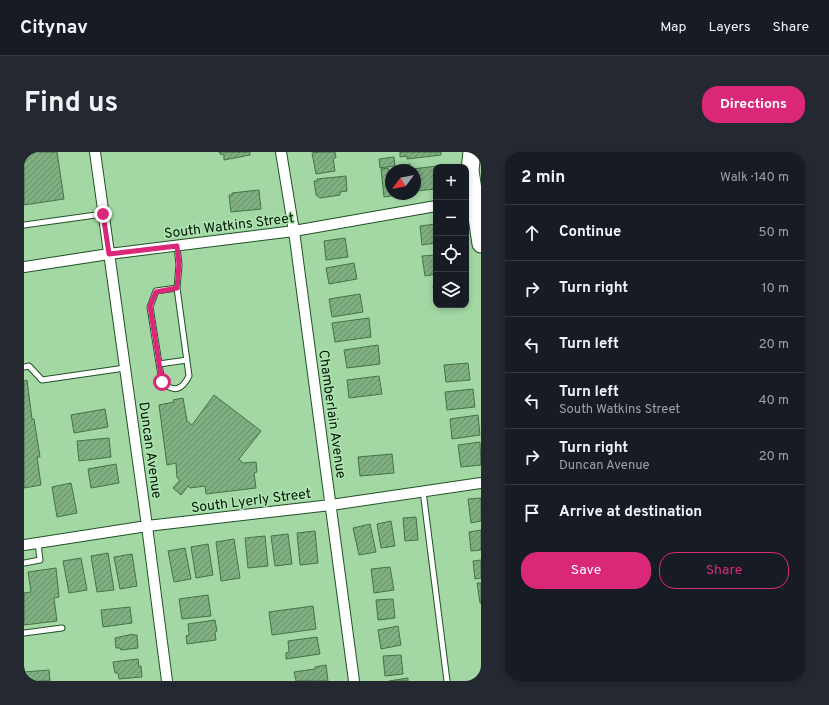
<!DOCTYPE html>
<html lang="en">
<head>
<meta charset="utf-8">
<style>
	:root { --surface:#171b24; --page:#242831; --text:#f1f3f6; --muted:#9ea1a6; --line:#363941; --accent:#db2777 }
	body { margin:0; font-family:Overpass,sans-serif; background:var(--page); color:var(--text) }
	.controls { position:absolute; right:12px; top:12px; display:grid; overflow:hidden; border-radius:8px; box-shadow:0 2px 6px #0003 }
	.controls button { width:36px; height:36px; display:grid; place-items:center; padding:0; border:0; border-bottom:1px solid var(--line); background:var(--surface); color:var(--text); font:20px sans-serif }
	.compass { position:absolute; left:361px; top:12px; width:36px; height:36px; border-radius:50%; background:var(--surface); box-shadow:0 2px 6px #0003; rotate:238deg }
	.stop { position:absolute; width:12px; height:12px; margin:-9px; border:3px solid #db2777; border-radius:50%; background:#fff }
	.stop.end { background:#db2777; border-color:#fff; box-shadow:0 1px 4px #0008 }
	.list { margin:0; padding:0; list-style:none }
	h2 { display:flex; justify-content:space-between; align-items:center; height:52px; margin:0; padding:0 16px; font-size:17px }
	h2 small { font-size:13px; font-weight:400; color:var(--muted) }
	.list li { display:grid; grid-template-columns:26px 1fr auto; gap:12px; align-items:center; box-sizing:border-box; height:56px; padding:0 16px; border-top:1px solid var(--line) }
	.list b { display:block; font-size:15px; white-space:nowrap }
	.list p { margin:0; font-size:13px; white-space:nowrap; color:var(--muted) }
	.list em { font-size:13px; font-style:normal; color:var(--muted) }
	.actions { display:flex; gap:8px; padding:12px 16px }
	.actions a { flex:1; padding:9px 0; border:1px solid var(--accent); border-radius:16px; text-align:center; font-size:14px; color:var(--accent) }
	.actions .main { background:var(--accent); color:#fff }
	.icon { flex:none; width:22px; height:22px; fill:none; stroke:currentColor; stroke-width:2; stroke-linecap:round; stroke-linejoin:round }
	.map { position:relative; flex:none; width:457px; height:529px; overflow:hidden; border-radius:16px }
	header { display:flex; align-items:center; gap:24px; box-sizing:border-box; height:56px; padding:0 20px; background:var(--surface); border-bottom:1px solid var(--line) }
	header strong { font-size:19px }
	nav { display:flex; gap:22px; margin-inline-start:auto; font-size:14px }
	.intro { display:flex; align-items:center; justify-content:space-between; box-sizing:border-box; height:96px; padding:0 24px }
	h1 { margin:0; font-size:28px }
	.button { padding:10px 18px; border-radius:16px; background:var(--accent); color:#fff; font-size:14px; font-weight:700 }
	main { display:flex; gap:24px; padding:0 24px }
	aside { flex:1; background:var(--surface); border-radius:16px; box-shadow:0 2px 6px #0003 }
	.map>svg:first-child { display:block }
	.building { fill:url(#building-hatch); stroke:#427446 }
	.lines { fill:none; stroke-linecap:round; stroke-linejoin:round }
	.service-casing { stroke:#205226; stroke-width:7 }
	.minor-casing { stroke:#205226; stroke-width:12 }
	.primary-casing { stroke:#205226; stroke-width:19 }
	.service { stroke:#fff; stroke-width:5 }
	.minor { stroke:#fff; stroke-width:10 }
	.primary { stroke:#fff; stroke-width:17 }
	.route { stroke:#db2777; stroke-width:5 }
	.labels { text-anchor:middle; stroke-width:3; stroke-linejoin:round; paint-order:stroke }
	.street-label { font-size:14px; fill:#021504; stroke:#afe5b2 }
</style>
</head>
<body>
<header>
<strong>Citynav</strong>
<nav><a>Map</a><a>Layers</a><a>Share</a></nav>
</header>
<div class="intro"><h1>Find us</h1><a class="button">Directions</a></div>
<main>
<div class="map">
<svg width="457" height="529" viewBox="0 0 457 529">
	<defs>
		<pattern id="building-hatch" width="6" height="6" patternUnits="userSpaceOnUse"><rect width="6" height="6" fill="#80af82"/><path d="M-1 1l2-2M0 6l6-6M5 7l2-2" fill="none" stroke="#678d68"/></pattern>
	</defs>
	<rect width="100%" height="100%" fill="#a3d8a5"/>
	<!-- building -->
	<path class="building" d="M0 0H33L40 47 0 53Z
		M195 0H226V3L200 8V3L196 2Z
		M294 0H311L312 6H309L311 19 292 22 288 1Z
		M376 0H417V3L383 7V4L376 5Z
		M370 5 371 14 356 16 355 7Z
		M386 12V18H375V14Z
		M422 13 423 15H412V37L391 39V18L388 17Z
		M364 16 365 24H367V42H375V43L360 45 357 17Z
		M322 24 323 39 316 40V43L296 46 292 43 290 29H293V27Z
		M235 38 237 57 207 60 205 43H208V41Z
		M412 72V91L398 93 396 74Z
		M321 86 324 105 302 108 300 89Z
		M412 103V122L401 124 398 104Z
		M330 111 333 127 305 132 302 116Z
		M412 133V151L409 134Z
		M336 142 339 160 308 165 305 147Z
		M345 166 347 185 311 190 308 171Z
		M354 193 356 212 323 216 320 198Z
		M444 211 446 228 422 230 420 213Z
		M355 224 358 242 325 246 323 228Z
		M3 228 8 267H10L16 305H13L17 333 0 336V229Z
		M449 237 451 255 423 258 421 240Z
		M190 243 237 279 215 307 219 311 232 310 233 320 230 321 232 336 182 342 181 334 166 336 164 334 157 343 149 336 156 328 153 326 152 311 143 313 135 253 150 250 149 248 159 246 163 269 168 273Z
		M81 257 84 275 50 281 47 263Z
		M454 263 456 283 428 287 426 267Z
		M85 286 87 305 55 309 53 289Z
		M456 290 457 313 437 315 434 293Z
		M368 302 370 321 336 324 334 305Z
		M92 312 95 331 67 336 64 317Z
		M47 331 53 361 33 365 28 335Z
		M457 346V369L447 371 444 347Z
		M392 365 394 388 381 389 379 366Z
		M367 369 371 394 357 396 353 372Z
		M346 372 352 400 335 403 329 376Z
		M457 378V398L447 399 445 380Z
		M291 379 294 411 276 413 273 381Z
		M264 382 268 412 251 414 247 384Z
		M241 384 244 414 224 416 221 386Z
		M210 387 216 426 197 429 192 390Z
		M184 392 189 423 172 426 167 395Z
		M161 396 167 427 150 430 144 399Z
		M84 401 90 438 73 440 67 404Z
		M108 402 113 434 96 437 90 405Z
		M57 406 63 438 45 441 39 409Z
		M457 408V426L451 427 449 409Z
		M366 415 370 438 350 441 347 417Z
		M32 416 35 445 30 446 33 469 0 473V441L7 440 4 420Z
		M453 431H457V451H456Z
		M184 443 187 464 158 467 155 447Z
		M369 447 371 466 354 468 352 448Z
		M289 454 292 477 248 483 245 460Z
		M106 455 108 471 79 475 77 458Z
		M191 468 193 479 191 480 192 488 163 492 162 484 165 483 164 472Z
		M374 474 377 493 357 497 354 478Z
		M109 482V483H113L114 496 97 498 96 496H92L91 486Z
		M293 485 296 502 262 507V501L265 500 264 489Z
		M377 503 379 522 361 524 359 504Z
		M114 507 115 515 117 514 118 525 95 527 94 521H91L89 510Z
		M302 513 304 529H272L270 520 291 517V515Z
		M25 518 26 529H0V520Z
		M384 526V529H365Z"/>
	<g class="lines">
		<defs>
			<path id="service" d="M0 73 79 62
				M153 94 155 113 153 136 165 224C158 238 150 241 138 230L126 155 132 139 153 136
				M135 212 163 208
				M0 215 5 214 18 228 101 216
				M399 339 423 529
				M0 411 16 408 14 391
				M0 481 38 476"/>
			<path id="minor" d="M71 0 123 374 143 529
				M257 0 270 79 330 529
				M0 115 85 102 270 79 412 54
				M0 393 123 374 307 353 457 331"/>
			<path id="primary" d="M448 0 446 18 457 92"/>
		</defs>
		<!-- service casing -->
		<use href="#service" class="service-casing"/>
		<!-- minor casing -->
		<use href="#minor" class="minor-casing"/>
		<!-- primary casing -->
		<use href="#primary" class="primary-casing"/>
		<!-- service -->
		<use href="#service" class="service"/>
		<!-- minor -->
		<use href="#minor" class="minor"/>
		<!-- primary -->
		<use href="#primary" class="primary"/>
	</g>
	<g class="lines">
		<!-- route -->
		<path class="route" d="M79 62 85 102 153 94 155 112 153 136 132 140 126 154 138 230"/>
	</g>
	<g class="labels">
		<!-- street labels -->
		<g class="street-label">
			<text transform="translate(205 73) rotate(-7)" y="5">South Watkins Street</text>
			<text transform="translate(309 262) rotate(82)" y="5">Chamberlain Avenue</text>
			<text transform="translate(127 298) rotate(82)" y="5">Duncan Avenue</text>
			<text transform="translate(227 348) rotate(-7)" y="5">South Lyerly Street</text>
		</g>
	</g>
</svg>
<div class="controls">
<button>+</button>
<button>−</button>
<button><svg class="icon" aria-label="locate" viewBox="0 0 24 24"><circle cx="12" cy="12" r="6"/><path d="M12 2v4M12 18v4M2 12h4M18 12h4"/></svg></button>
<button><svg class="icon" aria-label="layers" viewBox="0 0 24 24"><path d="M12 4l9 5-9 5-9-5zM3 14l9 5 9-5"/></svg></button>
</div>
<svg class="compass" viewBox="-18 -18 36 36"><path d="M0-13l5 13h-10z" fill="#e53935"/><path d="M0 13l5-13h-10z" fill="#9ea1a6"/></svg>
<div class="stop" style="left:138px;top:230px"></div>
<div class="stop end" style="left:79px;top:62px"></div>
</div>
<aside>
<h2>2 min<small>Walk · 140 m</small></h2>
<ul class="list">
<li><svg class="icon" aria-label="ahead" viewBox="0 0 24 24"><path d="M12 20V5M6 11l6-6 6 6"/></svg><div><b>Continue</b></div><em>50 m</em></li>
<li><svg class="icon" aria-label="right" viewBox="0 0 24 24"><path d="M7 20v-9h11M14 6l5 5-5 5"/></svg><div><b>Turn right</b></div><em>10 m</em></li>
<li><svg class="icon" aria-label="left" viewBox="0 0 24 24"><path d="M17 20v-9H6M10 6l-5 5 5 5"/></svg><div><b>Turn left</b></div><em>20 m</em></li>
<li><svg class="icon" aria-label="left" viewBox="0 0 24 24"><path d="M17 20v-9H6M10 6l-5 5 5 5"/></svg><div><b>Turn left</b><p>South Watkins Street</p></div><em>40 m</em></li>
<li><svg class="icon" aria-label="right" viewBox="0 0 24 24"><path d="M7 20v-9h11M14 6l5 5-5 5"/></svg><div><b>Turn right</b><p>Duncan Avenue</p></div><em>20 m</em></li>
<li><svg class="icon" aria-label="arrive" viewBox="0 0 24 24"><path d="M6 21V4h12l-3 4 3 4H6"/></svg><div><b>Arrive at destination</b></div></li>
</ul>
<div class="actions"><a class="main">Save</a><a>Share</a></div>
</aside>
</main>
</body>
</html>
